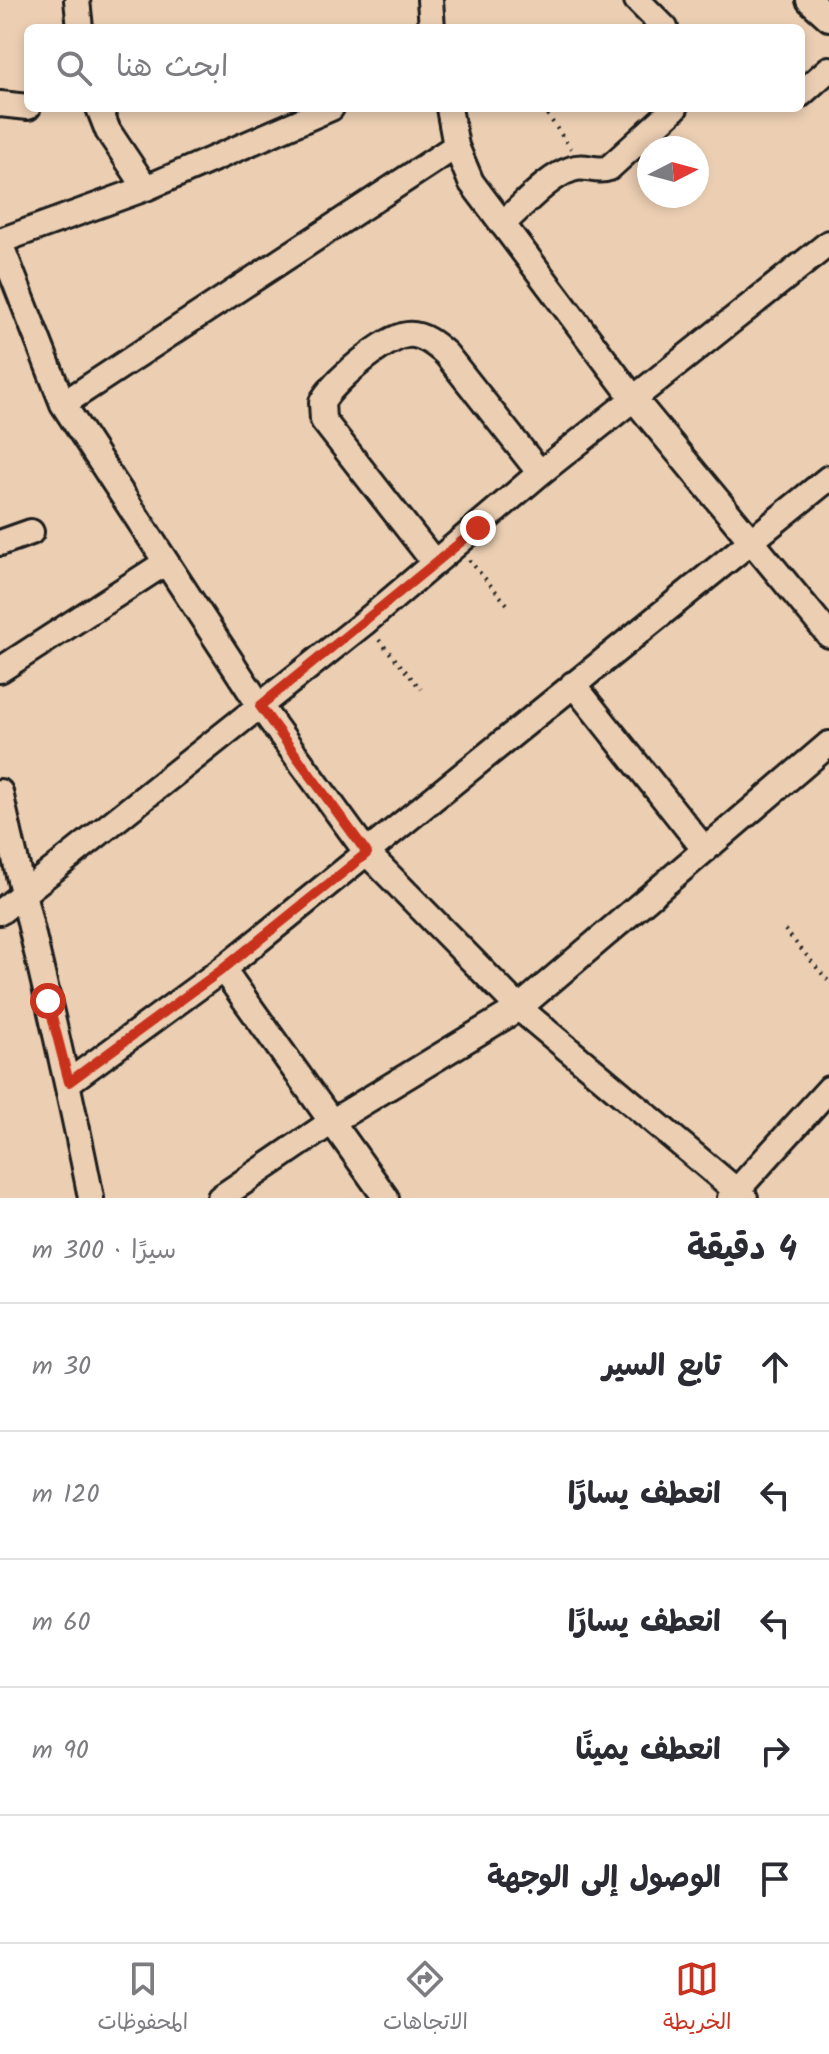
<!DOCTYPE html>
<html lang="ar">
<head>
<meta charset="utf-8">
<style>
	:root { --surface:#fff; --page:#f7f7f7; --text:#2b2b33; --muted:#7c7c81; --line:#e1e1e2; --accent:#c8321e }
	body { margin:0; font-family:Kalam,"Playpen Sans Arabic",sans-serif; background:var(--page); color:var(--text); direction:rtl }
	.compass { position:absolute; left:637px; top:136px; width:72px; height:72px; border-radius:50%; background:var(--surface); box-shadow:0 4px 12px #0003; rotate:84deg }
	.stop { position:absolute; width:24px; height:24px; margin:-18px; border:6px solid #c8321e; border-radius:50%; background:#fff }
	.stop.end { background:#c8321e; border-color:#fff; box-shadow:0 2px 8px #0008 }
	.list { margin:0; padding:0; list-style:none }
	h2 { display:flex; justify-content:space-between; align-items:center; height:104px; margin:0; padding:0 32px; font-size:34px }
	h2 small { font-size:26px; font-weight:400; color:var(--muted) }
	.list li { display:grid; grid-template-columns:52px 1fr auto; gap:24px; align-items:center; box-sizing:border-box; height:128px; padding:0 32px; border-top:2px solid var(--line) }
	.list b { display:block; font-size:30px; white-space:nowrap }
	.list em { font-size:26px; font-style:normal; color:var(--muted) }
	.icon { flex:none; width:44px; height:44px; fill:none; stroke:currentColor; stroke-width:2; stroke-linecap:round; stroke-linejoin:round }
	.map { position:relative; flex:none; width:829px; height:1198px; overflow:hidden; direction:ltr }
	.search { position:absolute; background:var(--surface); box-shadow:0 4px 12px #0003; left:24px; right:24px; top:24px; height:88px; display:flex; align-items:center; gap:20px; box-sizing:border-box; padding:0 28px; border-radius:12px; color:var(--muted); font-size:30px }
	.sheet { height:744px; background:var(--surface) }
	nav { display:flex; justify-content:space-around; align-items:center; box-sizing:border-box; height:112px; border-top:2px solid var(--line); background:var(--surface); font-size:22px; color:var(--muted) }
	nav a { display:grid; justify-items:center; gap:4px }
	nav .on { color:var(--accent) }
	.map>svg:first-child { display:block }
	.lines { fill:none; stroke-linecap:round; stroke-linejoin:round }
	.minor-casing { stroke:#1c1c1c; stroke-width:30 }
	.path { stroke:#1c1c1c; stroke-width:4; stroke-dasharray:2 6; stroke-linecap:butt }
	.minor { stroke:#eccfb3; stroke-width:24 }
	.route { stroke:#c8321e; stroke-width:10 }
</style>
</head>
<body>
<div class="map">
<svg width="829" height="1198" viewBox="0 0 829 1198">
	<rect width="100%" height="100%" fill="#eccfb3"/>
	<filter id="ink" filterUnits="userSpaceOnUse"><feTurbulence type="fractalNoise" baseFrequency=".0125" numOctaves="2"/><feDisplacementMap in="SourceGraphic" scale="16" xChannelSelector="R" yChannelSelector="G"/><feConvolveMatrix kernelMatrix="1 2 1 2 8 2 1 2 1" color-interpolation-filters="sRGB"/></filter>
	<g filter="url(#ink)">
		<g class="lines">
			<defs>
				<path id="minor" d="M77 0 80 28
					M430 0 432 28
					M637 0 665 28
					M809 0 829 18
					M801 94 829 69
					M0 104 28 107
					M99 108 108 131 146 188
					M449 108 456 146 471 182 634 399 829 635
					M502 224C522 207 547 177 572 169 585 164 596 173 609 168L675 108
					M0 241 146 188 331 108
					M0 243 63 404 260 706 367 853 519 1008 745 1198
					M63 404 456 146
					M0 543 31 532
					M434 562 323 420 322 402C333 382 384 338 407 335 422 333 436 345 446 354L540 473
					M0 670 165 563
					M573 684 705 850
					M0 792C30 928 65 1062 91 1198
					M0 912 364 623 540 473 829 243
					M223 969 386 1198
					M69 1082 223 969 829 478
					M220 1198 333 1121 519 1008 829 744
					M730 1198 829 1089"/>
			</defs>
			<!-- minor casing -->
			<use href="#minor" class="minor-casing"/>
			<!-- path -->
			<path class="path" d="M543 108 571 149
				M469 560 507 604
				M379 640 421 689
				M785 930 829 982"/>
			<!-- minor -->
			<use href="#minor" class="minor"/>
		</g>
	</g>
	<g class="lines" filter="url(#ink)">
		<!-- route -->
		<path class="route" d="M48 1001 69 1082 223 969 367 853 260 706 478 528"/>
	</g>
</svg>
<svg class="compass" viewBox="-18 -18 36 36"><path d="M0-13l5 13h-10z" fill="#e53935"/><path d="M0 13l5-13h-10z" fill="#7c7c81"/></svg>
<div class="stop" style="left:48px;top:1001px"></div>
<div class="stop end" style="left:478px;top:528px"></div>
<div class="search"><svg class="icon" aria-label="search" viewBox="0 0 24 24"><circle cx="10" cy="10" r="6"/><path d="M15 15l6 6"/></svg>ابحث هنا</div>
</div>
<section class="sheet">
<h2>4 دقيقة<small>سيرًا · 300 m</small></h2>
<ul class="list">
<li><svg class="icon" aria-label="ahead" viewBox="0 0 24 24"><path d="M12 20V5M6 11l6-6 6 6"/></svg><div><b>تابع السير</b></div><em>30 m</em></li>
<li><svg class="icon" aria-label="left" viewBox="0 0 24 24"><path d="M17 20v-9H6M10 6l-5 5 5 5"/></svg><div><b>انعطف يسارًا</b></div><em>120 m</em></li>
<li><svg class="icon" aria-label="left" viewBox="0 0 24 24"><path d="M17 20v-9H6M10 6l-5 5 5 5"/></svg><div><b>انعطف يسارًا</b></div><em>60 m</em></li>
<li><svg class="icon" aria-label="right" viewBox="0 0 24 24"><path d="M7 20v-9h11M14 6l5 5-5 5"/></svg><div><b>انعطف يمينًا</b></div><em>90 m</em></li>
<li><svg class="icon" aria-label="arrive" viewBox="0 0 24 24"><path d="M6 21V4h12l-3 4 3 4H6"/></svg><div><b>الوصول إلى الوجهة</b></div></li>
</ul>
</section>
<nav>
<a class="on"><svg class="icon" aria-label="map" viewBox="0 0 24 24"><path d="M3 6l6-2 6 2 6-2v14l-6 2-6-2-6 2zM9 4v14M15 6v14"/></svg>الخريطة</a>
<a><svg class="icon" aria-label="directions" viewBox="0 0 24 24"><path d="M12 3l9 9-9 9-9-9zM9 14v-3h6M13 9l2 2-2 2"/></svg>الاتجاهات</a>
<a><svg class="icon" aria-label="saved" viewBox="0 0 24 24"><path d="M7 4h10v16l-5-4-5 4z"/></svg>المحفوظات</a>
</nav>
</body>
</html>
